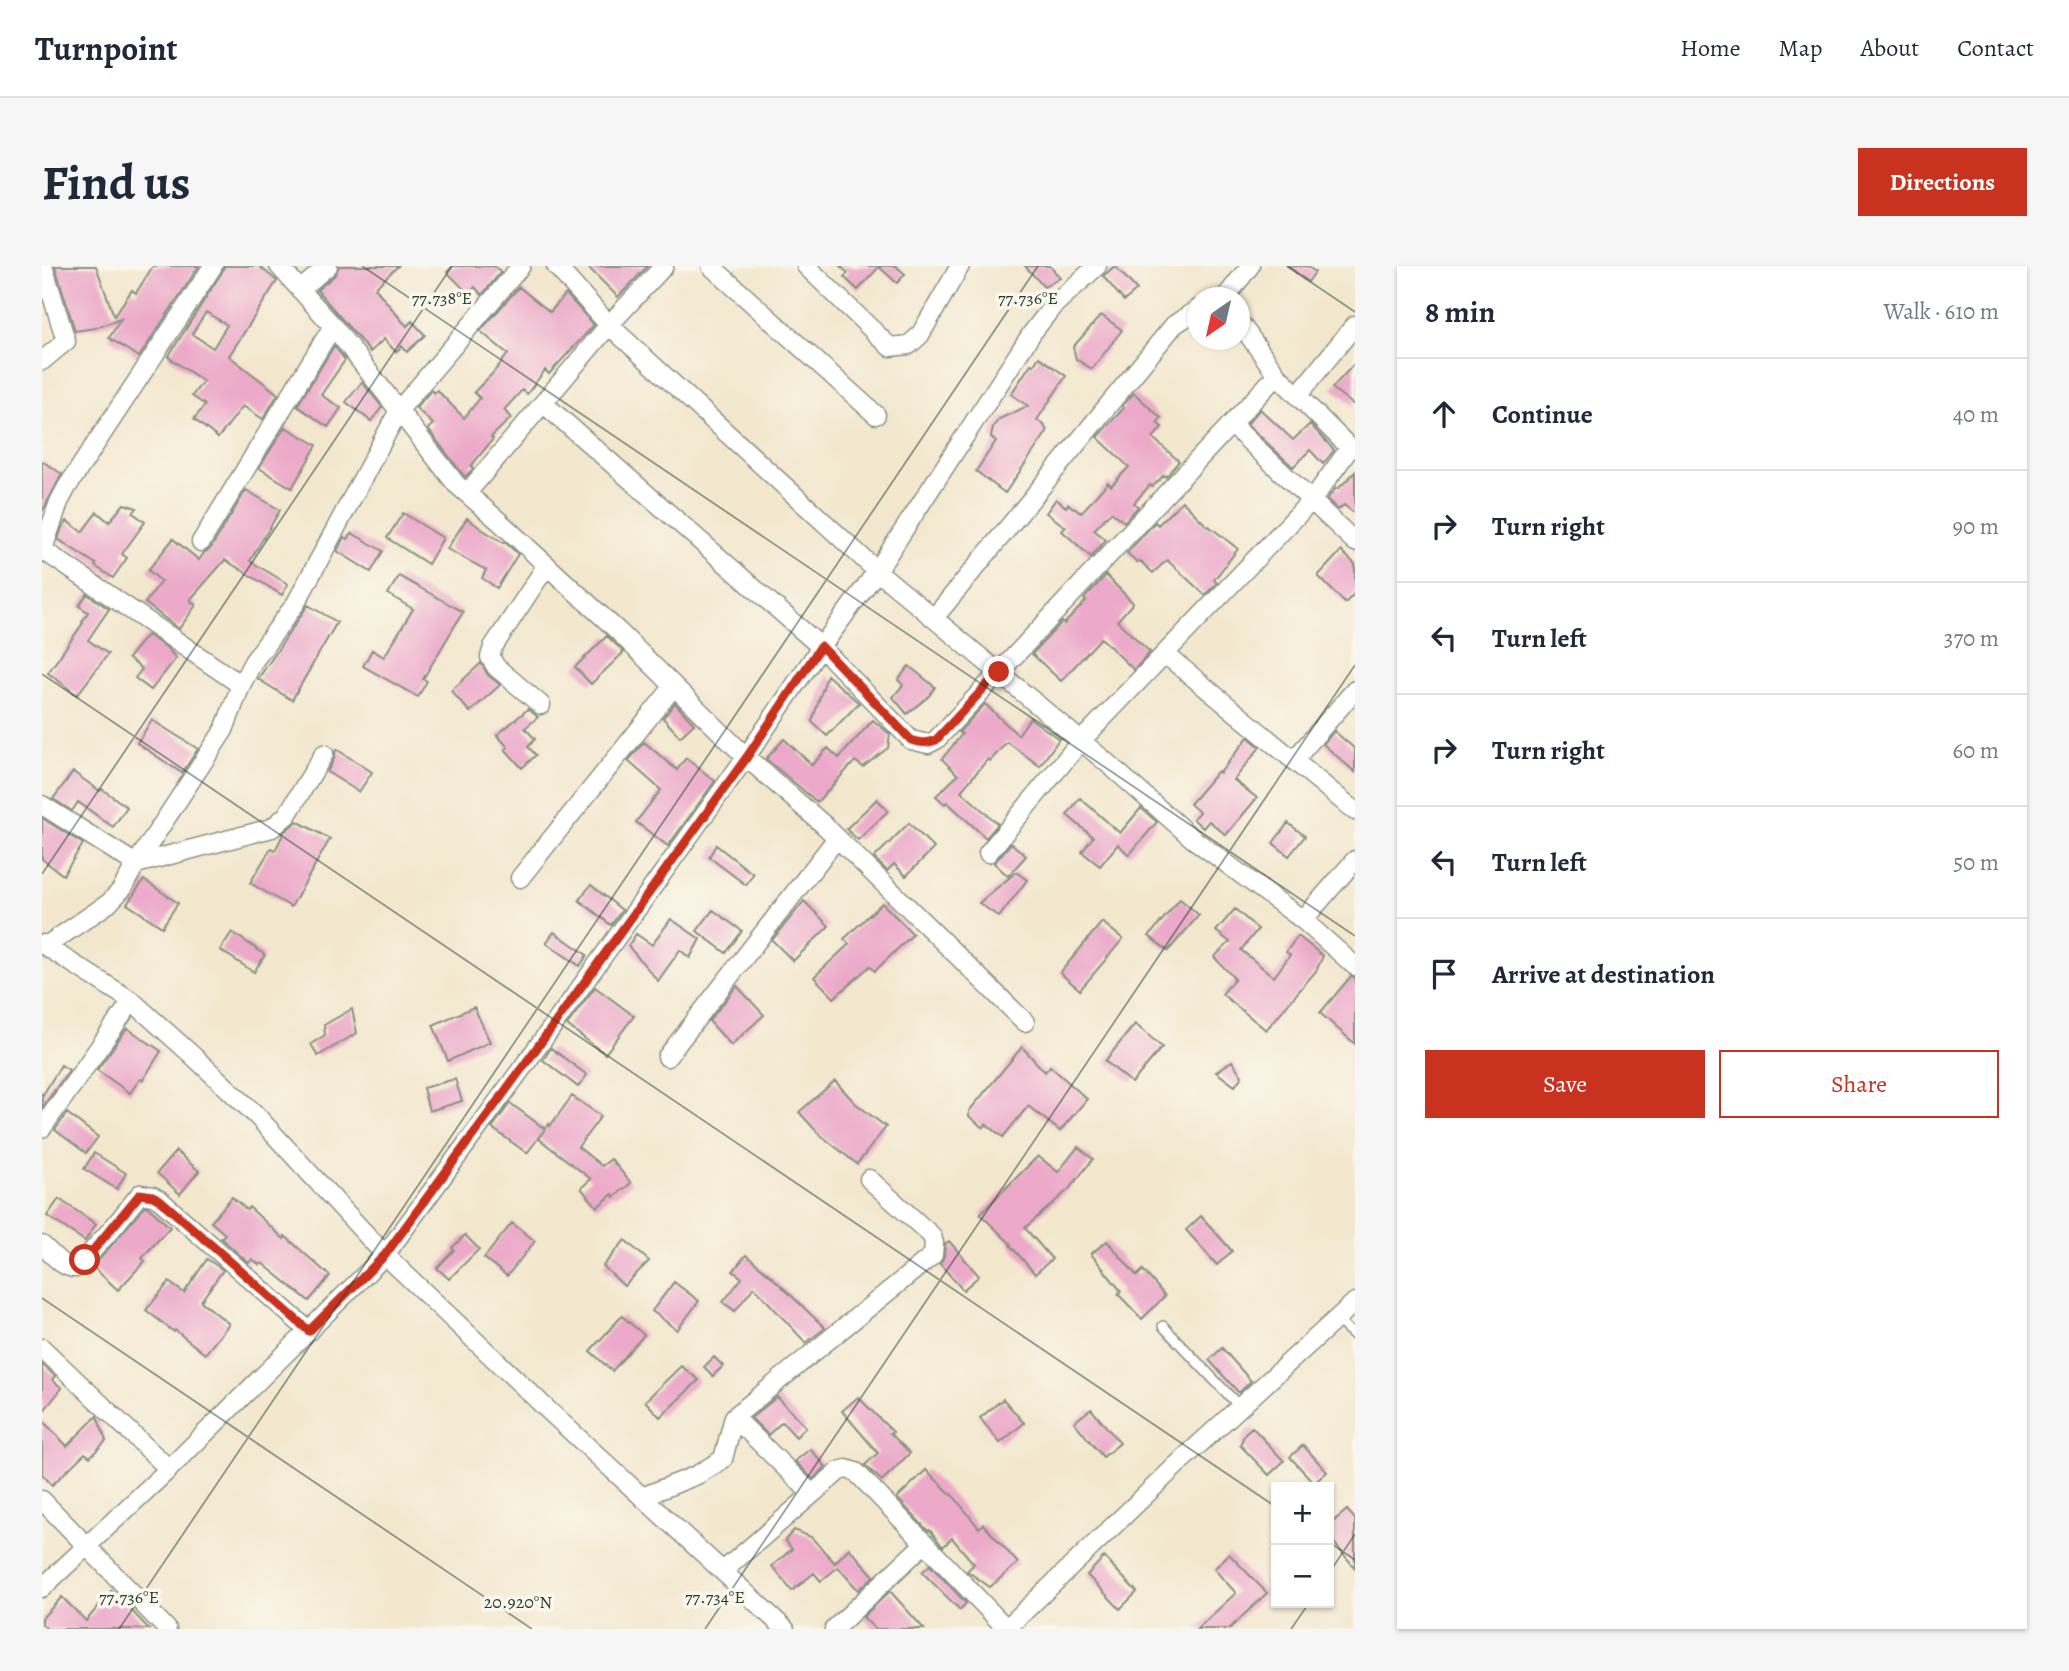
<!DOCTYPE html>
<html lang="en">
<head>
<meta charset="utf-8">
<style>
	:root { --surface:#fff; --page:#f6f6f7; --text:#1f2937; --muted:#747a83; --line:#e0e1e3; --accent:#c8321e }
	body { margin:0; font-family:Alegreya,serif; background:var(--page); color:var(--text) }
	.controls { position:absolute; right:21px; bottom:21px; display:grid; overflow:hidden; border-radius:0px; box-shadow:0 2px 5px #0004 }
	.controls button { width:63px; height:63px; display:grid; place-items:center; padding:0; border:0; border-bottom:2px solid var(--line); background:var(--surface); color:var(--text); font:35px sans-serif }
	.compass { position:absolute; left:1145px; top:21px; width:63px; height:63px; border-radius:50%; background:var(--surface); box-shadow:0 2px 5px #0004; rotate:214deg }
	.stop { position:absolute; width:21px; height:21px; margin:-16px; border:5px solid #c8321e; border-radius:50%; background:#fff }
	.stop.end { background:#c8321e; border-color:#fff; box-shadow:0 2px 7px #0008 }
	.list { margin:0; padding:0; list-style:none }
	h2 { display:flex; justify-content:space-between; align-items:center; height:91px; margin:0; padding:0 28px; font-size:30px }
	h2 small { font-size:23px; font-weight:400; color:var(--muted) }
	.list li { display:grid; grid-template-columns:46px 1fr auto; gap:21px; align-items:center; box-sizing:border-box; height:112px; padding:0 28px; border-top:2px solid var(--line) }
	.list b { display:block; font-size:26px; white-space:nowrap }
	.list em { font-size:23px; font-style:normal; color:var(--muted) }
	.actions { display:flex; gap:14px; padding:21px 28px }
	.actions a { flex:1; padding:16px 0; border:2px solid var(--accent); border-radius:0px; text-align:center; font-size:24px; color:var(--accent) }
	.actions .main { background:var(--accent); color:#fff }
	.icon { flex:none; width:38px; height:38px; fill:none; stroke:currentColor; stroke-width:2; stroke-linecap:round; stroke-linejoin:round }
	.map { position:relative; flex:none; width:1313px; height:1363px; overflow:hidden; border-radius:0px }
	header { display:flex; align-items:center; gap:42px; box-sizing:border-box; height:98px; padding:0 35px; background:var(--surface); border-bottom:2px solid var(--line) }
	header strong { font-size:33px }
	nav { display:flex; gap:38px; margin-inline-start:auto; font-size:24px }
	.intro { display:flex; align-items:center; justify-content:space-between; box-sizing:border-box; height:168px; padding:0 42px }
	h1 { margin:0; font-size:49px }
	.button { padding:18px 32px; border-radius:0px; background:var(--accent); color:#fff; font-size:24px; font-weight:700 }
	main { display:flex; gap:42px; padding:0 42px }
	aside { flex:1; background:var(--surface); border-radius:0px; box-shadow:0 2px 5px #0004 }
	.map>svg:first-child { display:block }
	.building { fill:#eca9c9; fill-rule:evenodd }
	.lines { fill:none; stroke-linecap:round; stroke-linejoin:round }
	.service-casing { stroke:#899281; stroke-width:12 }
	.minor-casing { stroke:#899281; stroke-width:21 }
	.service { stroke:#fff; stroke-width:9 }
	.minor { stroke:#fff; stroke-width:18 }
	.route { stroke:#c8321e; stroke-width:9 }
	.ticks { fill:none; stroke:#1f3d34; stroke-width:2; stroke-opacity:0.45 }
	.ticks-label { font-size:18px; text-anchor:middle; fill:#1f3d34; stroke:#fbf7ec; stroke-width:7; stroke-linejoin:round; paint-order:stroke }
</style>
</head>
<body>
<header>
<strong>Turnpoint</strong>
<nav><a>Home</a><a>Map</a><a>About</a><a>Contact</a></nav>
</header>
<div class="intro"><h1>Find us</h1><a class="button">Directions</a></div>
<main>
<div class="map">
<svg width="1313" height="1363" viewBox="0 0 1313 1363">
	<rect width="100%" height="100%" fill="#fbf7ec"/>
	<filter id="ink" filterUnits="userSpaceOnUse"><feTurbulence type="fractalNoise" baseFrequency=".0143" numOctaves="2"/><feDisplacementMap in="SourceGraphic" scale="14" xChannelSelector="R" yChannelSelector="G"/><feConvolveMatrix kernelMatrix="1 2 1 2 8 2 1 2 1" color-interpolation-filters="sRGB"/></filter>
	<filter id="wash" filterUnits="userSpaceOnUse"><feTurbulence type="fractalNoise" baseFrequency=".00686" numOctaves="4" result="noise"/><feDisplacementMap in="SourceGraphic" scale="28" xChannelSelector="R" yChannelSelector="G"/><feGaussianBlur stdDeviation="1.57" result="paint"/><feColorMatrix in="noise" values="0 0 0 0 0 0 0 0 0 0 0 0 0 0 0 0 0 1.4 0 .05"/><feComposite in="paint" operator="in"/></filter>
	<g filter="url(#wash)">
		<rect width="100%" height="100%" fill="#f3e7ce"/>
		<g id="blocks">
			<!-- building -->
			<path class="building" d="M13 0H54L72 50 90 24 94 27 111 0H157L97 91 67 72 79 53 53 62 33 65Z
				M182 0H217L235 15 187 90 236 128 221 153 201 140 176 172 152 153 163 139 150 130 161 115 126 91 180 6ZM164 46 185 59 171 82 150 68Z
				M297 0H356L333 22 360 55 365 60 370 55 383 69 365 86 360 80 354 86 342 73 328 86 275 24 293 9Z
				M411 0H452L459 6 440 29 433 21 427 28 405 6Z
				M545 0H606L576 31Z
				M798 0H854L863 8 855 17 837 1 816 24 802 11 806 7Z
				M983 0H1008L1018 12 1002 21Z
				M1073 0 1095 24 1082 35 1061 10Z
				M1246 0H1265L1273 6 1266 16Z
				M477 21 508 46 524 28 552 59 507 108 503 104 485 128 480 124 462 144 469 152 449 171 451 173 429 200 431 203 423 211 386 163 391 158 374 142 389 124 392 127 395 124 422 152 438 132 432 126 450 108 466 88 438 65Z
				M1059 49 1080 64 1050 103 1034 93 1031 81Z
				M292 80 303 94 279 129 299 142 286 161 255 140Z
				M997 91 1024 110 995 154 1002 159 1005 166 963 227 934 205 954 175 949 171 951 161 957 153 986 140 969 128 989 98 992 99Z
				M1313 97V140L1290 122Z
				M320 116 340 141 329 155 304 136Z
				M1092 127 1119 152 1115 157 1120 161 1111 172 1137 195 1124 211 1122 209 1110 221 1108 219 1092 237 1096 241 1082 256 1069 246 1052 264 1064 274 1049 291 1020 265 1024 261 1004 247 1014 233 1024 241 1026 238 1039 247 1066 216 1069 220 1087 201 1055 171 1082 142 1080 140Z
				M1218 143 1251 174 1268 158 1292 184 1281 198 1268 184 1251 201 1205 158Z
				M243 161 275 179 250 222 217 202Z
				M0 195 20 208 0 246Z
				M1313 206V248L1302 239 1296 244 1285 233 1294 222 1296 223Z
				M204 224 238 244 208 295 246 318 240 329 183 294 148 334 154 339 137 363 103 337 119 315 106 304 131 273 157 294 162 287 169 282Z
				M1140 235 1166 261 1167 260 1196 283 1172 314 1175 317 1163 329 1125 294 1111 307 1098 295 1095 296 1085 287 1113 256 1116 259Z
				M82 238 95 242 91 247 103 256 80 288 85 292 71 312 53 300 54 298 16 273 20 262 25 255 40 266 55 246 67 256Z
				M361 247 401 272 386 298 345 272Z
				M425 252 441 264 462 277 463 276 476 288 455 322 440 312 444 304 405 283Z
				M310 267 341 285 329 306 295 285 302 271 306 273Z
				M1299 285 1313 298V327L1303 337 1276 310Z
				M1064 309 1091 337 1075 355 1108 386 1092 404 1059 372 1019 415 990 388 1020 356 1022 358 1044 335 1042 333Z
				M357 310 421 346 381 413 385 415 376 431 321 400 330 384 342 391 371 343 346 328Z
				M45 328 67 343 46 374 66 388 35 429 6 407 41 357 40 356 46 346 37 340Z
				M266 339 295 356 250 434 216 413Z
				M105 369 124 381 134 392 109 424 93 412 100 403 86 392Z
				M565 370 582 386 549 418 533 401Z
				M439 397 446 409 458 419 428 446 409 425Z
				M867 400 893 421 887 430 865 448 851 431 861 419 856 414Z
				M785 409 817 437 785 470 770 456Z
				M633 437 652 458 638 471 621 452Z
				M943 438 976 469 988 452 1017 473 998 500 965 476 948 495 946 493 919 525 956 558 944 572 905 536 903 538 894 530 916 509 900 493 920 468 917 466Z
				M486 443 496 451 483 462 493 473 486 481 494 489 480 502 463 483 466 481 455 469Z
				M110 454 156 483 140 507 95 477Z
				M831 454 848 468 846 482 821 501 813 495 775 536 724 493 742 473 770 499 786 482 797 492Z
				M1292 465 1313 483V506L1281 478Z
				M1206 471 1218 481 1192 514 1215 532 1184 569 1167 555 1161 562 1151 553 1157 546 1148 538 1176 505 1178 507Z
				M602 476 635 504 644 492 673 515 626 580 594 556 619 524 586 495Z
				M294 483 330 506 317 526 285 506 292 493Z
				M31 506 58 525 60 523 85 541 71 561 36 536 30 545 11 533Z
				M1038 532 1078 567 1099 542 1115 556 1087 589 1076 578 1058 600 1040 586 1051 571 1025 549Z
				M835 533 846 545 816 574 804 563Z
				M0 552 41 578 21 609 0 593Z
				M255 555 288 573 249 641 208 617 229 582 233 585 242 566Z
				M867 557 892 582 864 610 852 598 845 605 832 592Z
				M1246 557 1263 570 1247 590 1231 577Z
				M969 577 984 590 966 610 952 597Z
				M674 579 711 608 704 619 667 591Z
				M974 606 985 614 957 651 937 637Z
				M102 614 136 637 120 661 85 638Z
				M549 619 580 644 569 659 537 634Z
				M1138 633 1157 649 1126 685 1107 670Z
				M762 635 787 660 751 695 730 674Z
				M840 637 871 668 833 705 828 700 792 732 772 711 807 678 802 673Z
				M1193 643 1216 663 1199 684 1232 711 1248 689 1244 686 1256 670 1281 690 1274 705 1224 764 1180 728 1193 713 1172 691 1188 676 1174 665Z
				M671 644 700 665 684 687 655 665Z
				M629 653 658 673 648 692 638 684 616 715 586 680 594 668 610 679Z
				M1060 656 1081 673 1038 724 1018 707Z
				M190 666 223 689 212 706 178 684Z
				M512 666 545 689 538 700 504 677Z
				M1309 710 1313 711V778L1278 747Z
				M695 720 722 749 689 779 667 755Z
				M553 721 592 750 563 788 525 759Z
				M432 741 448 776 406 795 391 759Z
				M310 743 315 767 276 790 269 778 283 769 282 759Z
				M1093 758 1120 781 1090 817 1063 795Z
				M85 762 119 785 101 814 98 813 88 827 55 804Z
				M980 781 1003 806 1008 800 1045 833 1018 865 986 840 961 871 944 858 941 862 927 850V845Z
				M509 782 545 809 536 821 501 794Z
				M1190 795 1200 810 1193 820 1174 806Z
				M19 799 27 804 0 842V828L1 829Z
				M413 813 420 835 387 845 381 822Z
				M793 815 813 837 844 861 815 898 776 867 757 846Z
				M530 830 559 850 536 881 560 900 569 893 589 917 572 931 571 928 555 941 539 922 549 913 496 872 507 858 508 860Z
				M468 837 503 863 485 887 450 862Z
				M25 847 56 871 44 887 13 864Z
				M1036 881 1051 893 1027 923 983 962 1010 993 993 1008 968 979 969 978 938 948 996 890 1016 906Z
				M134 885 157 905 138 928 115 907Z
				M52 887 84 907 75 923 42 903Z
				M190 931 205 944 207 941 242 973 243 970 288 1010 267 1035 220 997 218 999 210 993 207 997 179 972 183 968 169 956Z
				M17 933 54 958 43 975 5 950Z
				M103 940 106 941 128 961 100 992 103 995 76 1024 51 1001Z
				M1159 950 1190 985 1175 999 1144 964Z
				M470 957 493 975 465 1010 442 992Z
				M423 969 437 983 407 1013 395 1002 412 984 410 982Z
				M583 974 607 995 582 1020 561 1000Z
				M907 975 937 1010 921 1024 898 998 902 990 903 978Z
				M1065 975 1095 1010 1101 1004 1123 1030 1100 1053 1076 1028 1079 1025 1049 988Z
				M704 989 729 1010 783 1062 764 1077 712 1021 693 1045 681 1036 700 1012 691 1005Z
				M165 993 181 1004 159 1035 187 1058 163 1088 133 1064 132 1066 104 1044 127 1016 142 1027Z
				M632 1016 657 1035 635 1064 610 1045Z
				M580 1050 602 1069 570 1105 548 1085Z
				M1180 1082 1209 1115 1197 1127 1167 1094Z
				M672 1091 681 1100 671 1110 662 1101Z
				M0 1098 13 1110 10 1114 20 1122 0 1147Z
				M639 1100 657 1114 618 1151 603 1135Z
				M735 1131 764 1161 754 1171 740 1156 726 1169 709 1152Z
				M816 1131 851 1166 848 1167 868 1187 840 1215 823 1199 836 1187 800 1145Z
				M961 1133 982 1157 958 1177 938 1152Z
				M1049 1143 1078 1177 1061 1191 1032 1156Z
				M55 1150 64 1175 48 1191 43 1187 10 1219 0 1208V1154L25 1180Z
				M1210 1161 1242 1195 1227 1209 1198 1179 1203 1167Z
				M1261 1179 1285 1206 1272 1217 1248 1191Z
				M768 1183 784 1201 771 1213 753 1195Z
				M884 1204 913 1232 937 1262 941 1258 976 1297 948 1321 925 1305 932 1298 910 1272 901 1281 888 1264 886 1265 855 1232Z
				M1305 1244 1313 1253V1302L1287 1271V1259Z
				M752 1264 769 1271 793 1297 807 1282 832 1310 816 1324 796 1301 779 1315 772 1307 750 1325 730 1300 750 1283 743 1274Z
				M1187 1288 1225 1327 1187 1363H1155L1194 1327 1172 1303Z
				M1062 1291 1095 1326 1078 1343 1045 1309Z
				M888 1299 924 1337 918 1344 880 1306Z
				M70 1324 107 1363H5L0 1358V1352L20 1331 44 1355Z
				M848 1325 882 1363H833L821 1351Z"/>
		</g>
	</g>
	<g filter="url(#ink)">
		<use href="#blocks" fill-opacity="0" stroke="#899281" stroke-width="2"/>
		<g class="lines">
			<defs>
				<path id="service" d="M1294 1053 1313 1070
					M1121 1060 1198 1141"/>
				<path id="minor" d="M237 0 291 60 414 218 458 256 577 366 704 491 783 560 983 756
					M514 0 567 59 835 305 1063 495 1150 572 1261 654 1313 700
					M669 0 834 149
					M764 0 848 81 867 79 878 69 918 0
					M258 24 286 0
					M1183 32 1208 0
					M0 95 24 75 1 0
					M1256 129 1313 59
					M501 137 779 381 869 474 886 478 894 474 1235 109
					M1189 158 1313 276
					M425 227 567 59 622 0
					M159 276 291 60
					M1 284 199 419
					M0 286 17 236 25 221 171 0
					M892 352 1132 59 1156 43
					M1123 388 1313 545
					M499 439 454 401 448 391 451 381 505 299
					M1252 494 1313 424
					M0 539 94 598 230 562 245 549 282 488
					M946 587 1039 475 1270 234 1308 182 1235 109 1198 57
					M478 612 632 420
					M1261 654 1313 594
					M0 678 90 735 150 789 214 849 343 989 506 1144 743 1363
					M4 680 67 637 79 624 94 598 182 464 199 419 211 396 254 337 357 144 479 0
					M625 791 795 572
					M0 862 90 735
					M0 979C10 988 21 1003 35 1002L74 958 98 928 111 930 118 934 267 1065
					M0 1082 127 1203 0 1322
					M692 1151 770 1228
					M127 1203 343 989 508 764 704 491 779 381 835 305 990 67 1011 40 1055 0
					M600 1231 655 1209 681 1193 692 1151 891 989 892 977 890 970 827 913
					M0 1234 125 1363
					M681 1305 797 1205 804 1203 814 1206 965 1363
					M792 1363 883 1277
					M964 1363 1141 1193 1313 1036"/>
			</defs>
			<!-- service casing -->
			<use href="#service" class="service-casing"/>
			<!-- minor casing -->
			<use href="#minor" class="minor-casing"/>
			<!-- service -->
			<use href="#service" class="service"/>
			<!-- minor -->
			<use href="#minor" class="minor"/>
		</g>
	</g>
	<g class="lines" filter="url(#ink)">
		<!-- route -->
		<path class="route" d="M43 994 98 928 111 930 118 934 267 1065 343 989 508 764 705 491 779 380 869 474C879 477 884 478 894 474L957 406"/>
	</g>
	<!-- ticks -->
	<path class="ticks" d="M320 0 1313 670M1245 0 1313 46M0 408 1234 1241M0 608 410 0M0 1032 490 1363M1287 1276 1313 1294M1287 1307 1313 1268M77 1363 996 0M663 1363 1313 399M1249 1363 1267 1337"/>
	<g class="ticks-label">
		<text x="400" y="38">77.738°E</text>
		<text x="986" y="38">77.736°E</text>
		<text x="87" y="1337">77.736°E</text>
		<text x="673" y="1337">77.734°E</text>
		<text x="476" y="1342">20.920°N</text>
	</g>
</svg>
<div class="controls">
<button>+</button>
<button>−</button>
</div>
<svg class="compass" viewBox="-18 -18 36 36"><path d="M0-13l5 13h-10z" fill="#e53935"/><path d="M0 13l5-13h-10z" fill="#747a83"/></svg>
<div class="stop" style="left:43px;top:994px"></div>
<div class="stop end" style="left:957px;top:406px"></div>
</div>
<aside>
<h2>8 min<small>Walk · 610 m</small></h2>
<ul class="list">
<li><svg class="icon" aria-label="ahead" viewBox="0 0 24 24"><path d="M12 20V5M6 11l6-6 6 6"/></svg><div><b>Continue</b></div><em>40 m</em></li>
<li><svg class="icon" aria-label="right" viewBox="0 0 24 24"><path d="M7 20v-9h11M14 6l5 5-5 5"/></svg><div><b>Turn right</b></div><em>90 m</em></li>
<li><svg class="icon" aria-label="left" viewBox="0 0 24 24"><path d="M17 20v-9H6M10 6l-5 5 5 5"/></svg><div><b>Turn left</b></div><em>370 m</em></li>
<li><svg class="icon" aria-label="right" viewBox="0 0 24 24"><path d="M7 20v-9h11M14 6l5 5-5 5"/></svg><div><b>Turn right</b></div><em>60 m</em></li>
<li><svg class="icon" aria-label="left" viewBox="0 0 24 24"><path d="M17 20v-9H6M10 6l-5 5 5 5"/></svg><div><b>Turn left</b></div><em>50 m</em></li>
<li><svg class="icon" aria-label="arrive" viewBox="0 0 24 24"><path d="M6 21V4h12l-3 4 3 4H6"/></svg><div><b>Arrive at destination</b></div></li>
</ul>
<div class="actions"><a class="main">Save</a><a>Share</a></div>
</aside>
</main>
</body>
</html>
